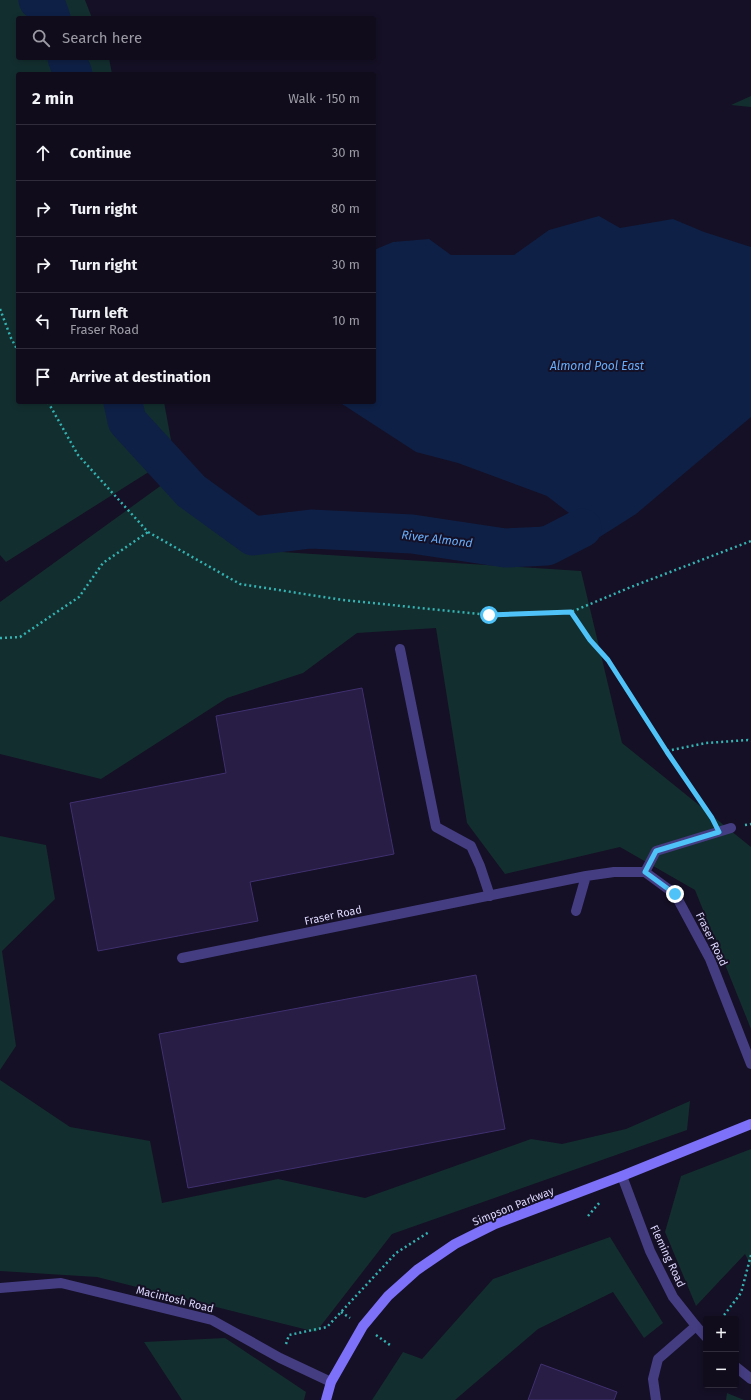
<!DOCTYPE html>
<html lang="en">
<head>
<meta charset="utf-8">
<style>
	:root { --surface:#100c1c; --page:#191525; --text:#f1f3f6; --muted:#9c9ba3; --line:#302c3b }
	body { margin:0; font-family:"Fira Sans",sans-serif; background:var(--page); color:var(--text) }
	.controls { position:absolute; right:12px; bottom:12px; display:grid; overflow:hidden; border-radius:4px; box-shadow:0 2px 6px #0003 }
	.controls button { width:36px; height:36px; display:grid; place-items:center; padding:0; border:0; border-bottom:1px solid var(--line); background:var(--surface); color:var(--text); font:20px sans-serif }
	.stop { position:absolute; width:12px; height:12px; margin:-9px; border:3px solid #4fc3f7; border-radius:50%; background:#fff }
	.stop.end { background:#4fc3f7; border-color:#fff; box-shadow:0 1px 4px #0008 }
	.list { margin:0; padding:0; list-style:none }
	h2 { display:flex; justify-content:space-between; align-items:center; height:52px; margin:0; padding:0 16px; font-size:17px }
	h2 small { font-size:13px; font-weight:400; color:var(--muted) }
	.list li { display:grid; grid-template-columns:26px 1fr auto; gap:12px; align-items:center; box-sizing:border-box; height:56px; padding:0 16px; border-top:1px solid var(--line) }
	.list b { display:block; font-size:15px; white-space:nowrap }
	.list p { margin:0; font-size:13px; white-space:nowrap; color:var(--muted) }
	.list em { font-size:13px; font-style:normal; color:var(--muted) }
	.icon { flex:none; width:22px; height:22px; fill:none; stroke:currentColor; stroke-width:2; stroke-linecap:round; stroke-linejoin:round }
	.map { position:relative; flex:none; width:751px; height:1400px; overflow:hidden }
	.search { position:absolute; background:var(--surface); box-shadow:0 2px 6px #0003; left:16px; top:16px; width:360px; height:44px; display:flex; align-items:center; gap:10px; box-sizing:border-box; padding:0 14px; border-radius:4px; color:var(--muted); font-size:15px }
	.panel { position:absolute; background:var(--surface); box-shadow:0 2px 6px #0003; left:16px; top:72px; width:360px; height:332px; border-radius:4px }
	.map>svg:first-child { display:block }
	.green { fill:#132e2f }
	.water { fill:#0e2046 }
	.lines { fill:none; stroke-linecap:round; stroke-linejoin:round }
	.river { stroke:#0e2046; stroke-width:39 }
	.building { fill:#271d45; stroke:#403070 }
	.path { stroke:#35b2b2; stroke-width:2.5; stroke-dasharray:2 3; stroke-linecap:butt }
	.service { stroke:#443d82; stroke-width:10 }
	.minor { stroke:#443d82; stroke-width:10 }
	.secondary { stroke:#7d71f9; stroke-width:10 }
	.route { stroke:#4fc3f7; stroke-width:5 }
	.labels { text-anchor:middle; stroke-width:4; stroke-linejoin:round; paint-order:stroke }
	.street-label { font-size:11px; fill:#ddd6fd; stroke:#151025 }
	.water-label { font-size:12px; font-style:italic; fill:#68adf9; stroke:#151025 }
</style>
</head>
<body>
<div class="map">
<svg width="751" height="1400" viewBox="0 0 751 1400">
	<rect width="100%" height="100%" fill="#151025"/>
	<!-- green -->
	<path class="green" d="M0 0H85L92 18H18V58H109L112 74H18V402H164L174 456 6 562 0 555Z
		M751 96V107L731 105Z
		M170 479 251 550 581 571 622 743 751 847V1029L695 890 620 847 505 874 467 823 436 628 357 633 303 673 227 698 101 779 0 754V602Z
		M0 836 46 845 55 899 2 951 16 1046 0 1070Z
		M0 1080 70 1127 150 1141 162 1203 278 1179 365 1198 531 1139 562 1144 626 1129 690 1101 687 1130 392 1234 316 1332 97 1277 0 1271Z
		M751 1149V1266L745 1254 696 1306 665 1232 681 1176Z
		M610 1237 663 1323 644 1338 613 1292 538 1329 455 1400H372L403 1352 422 1359 493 1279Z
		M225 1338 306 1392 304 1400H182L144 1342Z
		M727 1393 744 1400H726Z"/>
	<!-- water -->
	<path class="water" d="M599 216 620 228 673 219 704 232 751 247V417L636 514 576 552 540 559 527 530 548 525 569 513 547 496 458 463 416 452 339 402H374V250L393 242 429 239 451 255H514L549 230Z"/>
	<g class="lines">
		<!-- river -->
		<path class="river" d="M38 0 47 7 51 18
			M67 58 73 74
			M123 402 127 421 191 491 253 536 311 529 412 534 505 548 547 546 582 528"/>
	</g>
	<!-- building -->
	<path class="building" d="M362 688 394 854 250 882 258 921 98 951 70 803 226 773 216 716Z
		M476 975 505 1129 188 1188 159 1034Z
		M541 1364 617 1392 614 1400H528Z"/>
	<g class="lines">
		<!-- path -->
		<path class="path" d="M0 309 11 338 18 351
			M48 402 78 455 148 532 240 584 343 600 489 615 571 612 631 587 751 541
			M571 612 590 640 608 660 667 751 711 817
			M0 638 20 637 79 597 103 563 148 532
			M667 751 706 743 748 740 751 741
			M745 825 751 824
			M588 1216 600 1202
			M341 1312 350 1318
			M721 1319 741 1293 751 1255
			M376 1335 390 1345
			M286 1344 289 1335 327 1327 396 1253 429 1232"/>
		<!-- service -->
		<path class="service" d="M400 649 436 827 471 846 480 866 490 896
			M645 872 656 851 731 828
			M576 911 586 876
			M182 958 586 876 614 872H645L675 894 710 959 751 1064
			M656 1400 653 1379 658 1359 696 1326"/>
		<!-- minor -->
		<path class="minor" d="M622 1176 650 1251 673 1297 696 1326 706 1337
			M0 1288 61 1283 212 1320 280 1358 331 1382
			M736 1367 751 1379"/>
		<!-- secondary -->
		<path class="secondary" d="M326 1400 331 1382 363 1326 388 1296 417 1270 455 1244 495 1224 622 1176 751 1124"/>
	</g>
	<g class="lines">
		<!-- route -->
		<path class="route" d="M489 615 571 612 590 640 608 660 667 752 712 818 719 832 656 851 645 872 675 894"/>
	</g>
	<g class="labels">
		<!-- street labels -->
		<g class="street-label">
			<text transform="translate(333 915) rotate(-12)" y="4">Fraser Road</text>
			<text transform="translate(712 939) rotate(64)" y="4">Fraser Road</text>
			<text transform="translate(513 1206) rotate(-22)" y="4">Simpson Parkway</text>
			<text transform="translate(668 1256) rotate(65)" y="4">Fleming Road</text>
			<text transform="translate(175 1299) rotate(14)" y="4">Macintosh Road</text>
		</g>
		<!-- water labels -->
		<g class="water-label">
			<text x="597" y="370">Almond Pool East</text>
			<text transform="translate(437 539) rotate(7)" y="4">River Almond</text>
		</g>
	</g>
</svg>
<div class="controls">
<button>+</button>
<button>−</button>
</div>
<div class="stop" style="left:489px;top:615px"></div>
<div class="stop end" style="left:675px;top:894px"></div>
<div class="search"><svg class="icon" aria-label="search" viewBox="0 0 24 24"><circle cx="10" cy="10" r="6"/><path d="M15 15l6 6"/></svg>Search here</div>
<section class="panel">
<h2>2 min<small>Walk · 150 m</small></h2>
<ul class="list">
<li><svg class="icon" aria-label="ahead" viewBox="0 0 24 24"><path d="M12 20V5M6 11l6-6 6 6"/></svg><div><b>Continue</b></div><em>30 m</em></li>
<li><svg class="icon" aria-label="right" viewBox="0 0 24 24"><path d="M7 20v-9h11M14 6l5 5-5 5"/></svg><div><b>Turn right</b></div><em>80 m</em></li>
<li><svg class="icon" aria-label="right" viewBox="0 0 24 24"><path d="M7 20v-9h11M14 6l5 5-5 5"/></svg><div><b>Turn right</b></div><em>30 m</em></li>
<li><svg class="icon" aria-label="left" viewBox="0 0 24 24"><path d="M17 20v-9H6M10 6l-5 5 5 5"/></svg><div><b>Turn left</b><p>Fraser Road</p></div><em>10 m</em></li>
<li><svg class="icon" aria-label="arrive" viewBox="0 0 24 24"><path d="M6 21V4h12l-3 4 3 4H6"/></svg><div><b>Arrive at destination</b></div></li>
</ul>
</section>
</div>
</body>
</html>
